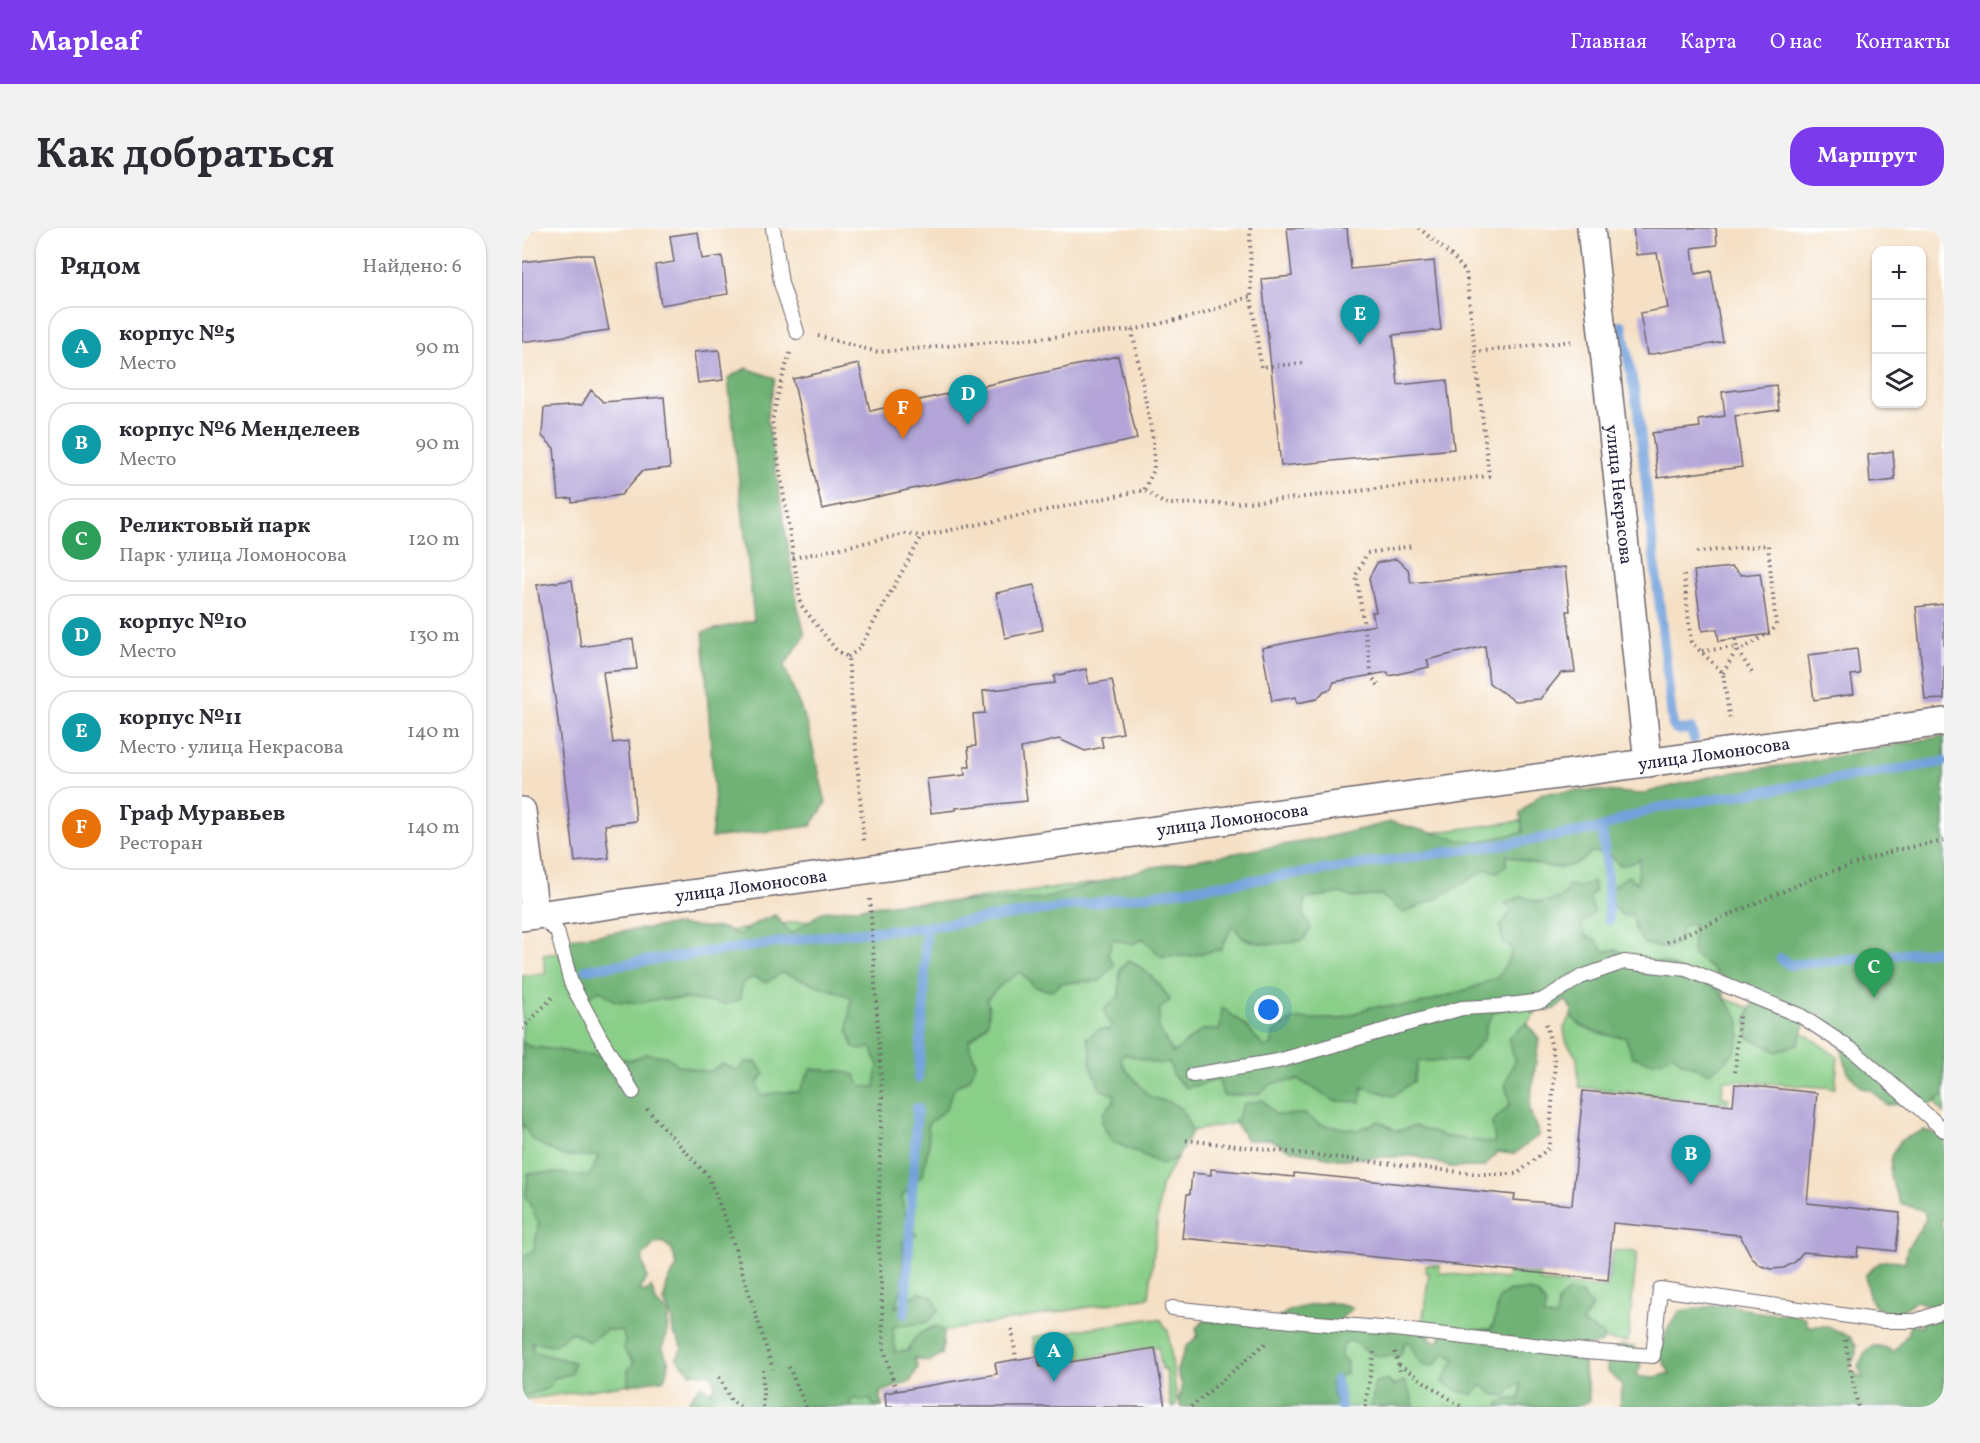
<!DOCTYPE html>
<html lang="ru">
<head>
<meta charset="utf-8">
<style>
	:root { --surface:#fff; --page:#f2f2f3; --text:#2b2b33; --muted:#7c7c81; --line:#e1e1e2; --accent:#7c3aed }
	body { margin:0; font-family:Vollkorn,serif; background:var(--page); color:var(--text) }
	.controls { position:absolute; right:18px; top:18px; display:grid; overflow:hidden; border-radius:12px; box-shadow:0 2px 4px #0004 }
	.controls button { width:54px; height:54px; display:grid; place-items:center; padding:0; border:0; border-bottom:2px solid var(--line); background:var(--surface); color:var(--text); font:30px sans-serif }
	.you { position:absolute; left:747px; top:782px; width:21px; height:21px; margin:-15px; border:4px solid #fff; border-radius:50%; background:#1a73e8; box-shadow:0 0 0 9px #1a73e833 }
	.badge { display:grid; place-items:center; width:39px; height:39px; border-radius:50%; background:var(--accent); color:#fff; font-size:20px; font-weight:700 }
	.pin { position:absolute; translate:-50% -50px; filter:drop-shadow(0 2px 3px #0008) }
	.pin::after { content:''; position:absolute; top:32px; width:21px; height:18px; background:inherit; clip-path:polygon(0 0,100% 0,50% 100%) }
	.list { margin:0; padding:0; list-style:none }
	h2 { display:flex; justify-content:space-between; align-items:center; height:78px; margin:0; padding:0 24px; font-size:26px }
	h2 small { font-size:20px; font-weight:400; color:var(--muted) }
	.list li { display:grid; grid-template-columns:39px 1fr auto; gap:18px; align-items:center; box-sizing:border-box; height:84px; margin:0 12px 12px; padding:0 12px; border:2px solid var(--line); border-radius:24px }
	.list b { display:block; font-size:22px; white-space:nowrap }
	.list p { margin:0; font-size:20px; white-space:nowrap; color:var(--muted) }
	.list em { font-size:20px; font-style:normal; color:var(--muted) }
	.icon { flex:none; width:33px; height:33px; fill:none; stroke:currentColor; stroke-width:2; stroke-linecap:round; stroke-linejoin:round }
	.map { position:relative; flex:none; width:1422px; height:1179px; overflow:hidden; border-radius:24px }
	header { display:flex; align-items:center; gap:36px; box-sizing:border-box; height:84px; padding:0 30px; background:var(--accent); color:#fff }
	header strong { font-size:28px }
	nav { display:flex; gap:33px; margin-inline-start:auto; font-size:21px }
	.intro { display:flex; align-items:center; justify-content:space-between; box-sizing:border-box; height:144px; padding:0 36px }
	h1 { margin:0; font-size:42px }
	.button { padding:15px 27px; border-radius:24px; background:var(--accent); color:#fff; font-size:21px; font-weight:700 }
	main { display:flex; gap:36px; padding:0 36px }
	aside { flex:1; background:var(--surface); border-radius:24px; box-shadow:0 2px 4px #0004 }
	.map>svg:first-child { display:block }
	.green { fill:#8acf89; stroke:#567862; stroke-width:1.5 }
	.forest { fill:#6fb275; stroke:#486a58; stroke-width:1.5 }
	.lines { fill:none; stroke-linecap:round; stroke-linejoin:round }
	.stream { stroke:#72a1db; stroke-width:10 }
	.building { fill:#b3a5d8 }
	.service-casing { stroke:#6c646b; stroke-width:16 }
	.minor-casing { stroke:#6c646b; stroke-width:30 }
	.path { stroke:#6c646b; stroke-width:4; stroke-dasharray:1.5 4.5; stroke-linecap:butt }
	.service { stroke:#fff; stroke-width:14 }
	.minor { stroke:#fff; stroke-width:27 }
	.labels { text-anchor:middle; stroke-width:4.5; stroke-linejoin:round; paint-order:stroke }
	.street-label { font-size:18px; fill:#22223b; stroke:#fff }
</style>
</head>
<body>
<header>
<strong>Mapleaf</strong>
<nav><a>Главная</a><a>Карта</a><a>О нас</a><a>Контакты</a></nav>
</header>
<div class="intro"><h1>Как добраться</h1><a class="button">Маршрут</a></div>
<main>
<aside>
<h2>Рядом<small>Найдено: 6</small></h2>
<ul class="list">
<li><span class="badge" style="background:#0f9aa8">A</span><div><b>корпус №5</b><p>Место</p></div><em>90 m</em></li>
<li><span class="badge" style="background:#0f9aa8">B</span><div><b>корпус №6 Менделеев</b><p>Место</p></div><em>90 m</em></li>
<li><span class="badge" style="background:#2e9e5b">C</span><div><b>Реликтовый парк</b><p>Парк · улица Ломоносова</p></div><em>120 m</em></li>
<li><span class="badge" style="background:#0f9aa8">D</span><div><b>корпус №10</b><p>Место</p></div><em>130 m</em></li>
<li><span class="badge" style="background:#0f9aa8">E</span><div><b>корпус №11</b><p>Место · улица Некрасова</p></div><em>140 m</em></li>
<li><span class="badge" style="background:#e8710a">F</span><div><b>Граф Муравьев</b><p>Ресторан</p></div><em>140 m</em></li>
</ul>
</aside>
<div class="map">
<svg width="1422" height="1179" viewBox="0 0 1422 1179">
	<rect width="100%" height="100%" fill="#fff"/>
	<filter id="ink" filterUnits="userSpaceOnUse"><feTurbulence type="fractalNoise" baseFrequency=".0167" numOctaves="2"/><feDisplacementMap in="SourceGraphic" scale="12" xChannelSelector="R" yChannelSelector="G"/><feConvolveMatrix kernelMatrix="1 2 1 2 8 2 1 2 1" color-interpolation-filters="sRGB"/></filter>
	<filter id="wash" filterUnits="userSpaceOnUse"><feTurbulence type="fractalNoise" baseFrequency=".008" numOctaves="4" result="noise"/><feDisplacementMap in="SourceGraphic" scale="24" xChannelSelector="R" yChannelSelector="G"/><feGaussianBlur stdDeviation="1.35" result="paint"/><feColorMatrix in="noise" values="0 0 0 0 0 0 0 0 0 0 0 0 0 0 0 0 0 1.4 0 .05"/><feComposite in="paint" operator="in"/></filter>
	<g filter="url(#wash)">
		<rect width="100%" height="100%" fill="#f5e0c5"/>
		<!-- green -->
		<path class="green" d="M1422 513V886L1390 845 1173 695 1170 726 1192 741 1204 771 1228 780 1225 792 1276 815 1280 804 1316 829 1313 860 1201 852 1200 869 1207 870 1206 875 1057 859 1055 830 1044 813 1042 800 1049 788 1050 782 1044 772 1033 781 1015 783 1005 795 1017 811 1007 881 1017 907 992 926 976 924 962 939H929L893 928 816 931 766 921 748 911 725 912 713 895 670 903 639 958 627 1069 422 1103 420 1126 406 1134 392 1130 396 1139 388 1154 358 1164 360 1179H169L167 1172 179 1157 188 1164 193 1159 190 1146 169 1145 155 1130 161 1119 151 1104 150 1091 142 1073 145 1056 155 1038 150 1021 140 1014 132 1016 120 1029 125 1050 118 1061 123 1065 129 1059 134 1074 146 1086 145 1106 140 1119 147 1135 142 1151 0 1172V748L24 745 21 727 634 647 751 626 1005 592Z
			M1091 1022 1115 1024 1106 1114 1081 1112 1079 1115 1062 1116V1145L1066 1157 1067 1173 1052 1179H659L657 1171 660 1157 655 1142 664 1119 676 1108 674 1100 684 1091 717 1085 733 1097 748 1096 767 1083 806 1074 831 1080 817 1092 908 1102V1112L916 1115 922 1102 900 1098 907 1045 903 1044 904 1037H918L917 1045 985 1051 986 1044 1018 1047V1054L1085 1060Z
			M626 1091 639 1092 646 1103 655 1173 653 1179H649L644 1141H640L636 1118 519 1137 517 1126H513L511 1109Z"/>
		<!-- forest -->
		<path class="forest" d="M224 140 253 150 245 189 275 375 283 407 262 438 286 499 304 575 289 598 189 610 193 577 181 404 232 392 206 150Z
			M1422 508V868L1407 877 1383 876 1365 877 1349 862 1340 860 1326 845 1318 816 1306 802 1302 785 1285 792 1276 815 1255 824 1226 809 1225 792 1234 766 1210 756 1170 726 1172 695 1160 698 1158 714 1147 721 1123 716 1113 702 1111 687H1100L1089 676 1084 663 1106 648 1115 655 1118 631 1108 636 1097 637 1087 626 1069 624C1047 651 1012 636 985 627L984 637 975 644 965 641 914 671 881 685 859 667 832 670 819 665 783 671 782 687 789 701 781 712C764 716 736 719 720 709 717 706 714 701 711 698L699 721 669 728H639L621 711 610 716 591 711 586 726 592 737 578 753 539 755 530 763 513 759 498 744 480 756 465 771C470 793 467 799 447 812L448 820 454 835 448 851 433 859 423 882 406 896 407 916 401 946 380 968 382 983 394 1007 381 1013V1057L373 1080 398 1064 411 1069 417 1082 406 1094 371 1099 373 1124 386 1123C391 1108 399 1104 414 1098L422 1103 420 1126 406 1134 392 1130 396 1139 388 1154 358 1164 360 1179 352 1178 347 1171 341 1173 333 1170 328 1174 330 1179H169L167 1172 179 1157 188 1164 193 1159 190 1146 169 1145 155 1130 161 1119 151 1104 150 1091 142 1073 145 1056 155 1038 150 1021 140 1014 132 1016 120 1029 125 1050 118 1061 123 1065 129 1059 134 1074 146 1086 145 1106 140 1119 147 1135 142 1151 106 1157V1142L112 1134 102 1122 103 1112 100 1103 84 1102 67 1114 50 1104 32 1117 10 1114 12 1124 52 1134 49 1146 32 1150 27 1160 0 1169V1028L11 1024 17 995 4 969 6 945H35L67 948 77 928H41L10 912 0 894V814L6 818 109 832 124 826 144 828 156 837 186 844 202 836 216 843 223 834H234L243 846 235 855 239 868 258 864H277L289 841 319 843 333 847 339 858 353 859 356 838 349 819 341 822 332 820 326 803 329 770C317 763 305 761 292 756 280 753 271 747 259 745L244 755 232 749 220 755 218 772 203 776 163 771H136L116 775 93 773 78 762 66 770 38 728 49 710 150 697 201 700 217 707 234 695 253 687 269 706 300 684 377 675 520 671 626 640 802 610 869 594 937 612 959 613 1001 604 998 585 1020 565 1070 562 1118 566 1199 546 1279 535Z
			M1071 653 1073 663 1067 669 1072 684 1059 697 1064 708 1074 712 1082 723 1096 722 1108 729 1144 735 1193 758 1218 792V809L1213 822 1204 833 1187 845 1158 833 1151 826C1135 837 1128 835 1111 829L1103 809C1084 808 1062 804 1049 788L1050 782 1044 772 1033 781 1015 783 1007 773 972 784 964 799 962 811 942 833H896L892 853 871 868 840 859 839 874 813 873 777 852 751 855 736 866 701 868 697 852 664 860 651 847 647 834 637 836 603 826 598 831 603 840 628 869 647 874 660 881 670 903 656 929 641 937 615 924 590 914 580 895 582 883 592 874V866L579 862 568 836 569 824 565 809 578 801 587 802 589 796 585 791 582 782 597 768 598 742 607 732C625 742 637 754 648 772L638 781 636 799 651 825 680 802H698L700 779 724 798 742 819 750 817V806L772 791H818L849 779 895 777 947 761 975 750 986 733 990 722 981 713 978 699 989 683 983 675 1000 668C1015 676 1028 676 1042 667L1046 657 1058 659Z
			M1005 795 1017 811 1007 881 1017 907 992 926 975 924 962 939H929L893 928 816 931 766 921 748 911 725 912 713 894 722 876 741 872 754 887 783 886 799 897 836 902 857 893 875 903 893 898 925 909 973 915 970 894 988 877 983 856 993 832 986 810Z
			M1402 902 1422 909V988L1419 994 1422 1005V1179H1097L1100 1157 1085 1143V1133L1098 1117 1112 1119 1119 1138 1114 1148 1130 1150 1148 1145 1136 1125 1146 1100 1158 1083 1198 1077 1217 1079 1237 1085 1269 1086 1283 1090 1286 1098H1306L1328 1109 1334 1117V1125L1327 1143H1333L1335 1148 1341 1150 1336 1138C1345 1117 1352 1112 1372 1124L1385 1107 1388 1096 1400 1098V1088L1418 1086 1413 1079 1394 1073 1375 1086C1348 1081 1347 1072 1343 1048 1356 1032 1362 1030 1383 1034L1385 1021 1404 991 1402 983 1378 975 1368 948 1369 928 1379 912Z
			M1006 1062 1016 1066 1024 1077 1021 1088 1034 1090 1036 1073 1047 1063 1061 1067 1070 1079 1060 1095 1082 1107 1079 1115 1067 1118 1062 1116V1145L1066 1157 1067 1173 1052 1179H977V1175L987 1171H998L999 1156 991 1159 984 1168 971 1166 960 1157 950 1167 934 1162 920 1154 933 1131 923 1125 912 1138H902L894 1129 888 1115 883 1114 878 1128C866 1128 854 1130 844 1123 838 1118 836 1115 828 1112L821 1117 818 1127 825 1134 824 1145 809 1154 813 1175 820 1179H659L657 1171 660 1157 655 1142 664 1119 676 1108 674 1100C720 1060 720 1106 748 1096 755 1093 760 1086 767 1083 775 1080 800 1074 808 1075 816 1076 823 1078 831 1080L817 1092 908 1102V1112L916 1115 922 1102C939 1098 953 1104 969 1101 975 1091 974 1079 978 1069L988 1063Z
			M865 1151 871 1158 882 1153 891 1171V1179H849L853 1154Z"/>
		<g class="lines">
			<!-- stream -->
			<path class="stream" d="M1100 97 1116 183 1151 499 1156 502 1169 501 1172 511
				M1080 600 1084 634 1087 692
				M1259 731 1268 737 1422 722
				M64 741 318 706 404 699 1003 613 1080 600 1098 592 1134 580 1422 534
				M396 850 402 776 404 699
				M383 1086 395 880
				M814 1152 819 1179"/>
		</g>
		<g id="blocks">
			<!-- building -->
			<path class="building" d="M765 0H825L829 41 912 33 919 102 871 107 876 157 925 152 932 221 759 238 740 51 770 48Z
				M1111 0H1194L1195 17 1170 20 1173 46 1189 43 1201 114 1125 127 1118 85 1146 80 1135 25 1114 27Z
				M176 4 180 31 200 28 206 66 139 77 133 37 152 34 148 8Z
				M57 27H71L87 102 0 114V34Z
				M197 122 201 152 176 155 172 124Z
				M596 128 615 211 300 281 271 151 337 136 348 183Z
				M1254 157 1257 182 1213 188 1220 239 1136 250 1130 205 1178 199 1177 192 1203 188 1200 164Z
				M69 162 81 174 142 169 148 240 120 243 99 267 50 274V270L37 271 32 220 20 208 22 180 60 177Z
				M1371 223 1373 252 1348 255 1346 227Z
				M874 331 886 341 889 355 1043 339 1048 383H1045L1053 444 1039 445 1018 471 993 473 967 455 963 418 905 432 907 439 867 448 866 444 812 454 809 461 802 463 795 471 775 475 774 469 750 473 740 420 853 397 850 384H854L847 350 855 335Z
				M1210 339 1219 347 1238 345 1247 406 1197 413 1195 401 1180 403 1172 343Z
				M50 352 59 419 111 411 115 441 81 444 91 515 107 513 114 593 83 597 87 630 53 634 34 477 15 357Z
				M512 357 521 402 483 410 474 365Z
				M1422 376V471L1403 472 1394 379Z
				M1335 421 1338 446 1329 447 1332 466 1292 472 1286 427Z
				M564 441 567 456 590 452 601 505 579 509 581 519 563 523 537 511 499 520 505 573 434 580V582L409 585 405 551 443 547 442 539H448L446 519 454 518 451 486 463 485 461 463 533 455 532 448Z
				M1213 856 1295 865 1285 975 1378 985 1374 1023 1336 1019 1335 1029 1281 1024 1273 1034 1262 1040 1250 1041 1239 1038 1230 1030 1218 1007 1091 995 1086 1052 660 1010 665 966H668L670 945 689 947V941L772 949V945L993 967 992 972 1050 977 1061 863 1211 877Z
				M633 1120 643 1179H364L363 1165 475 1146 473 1135 516 1128 518 1139Z"/>
		</g>
	</g>
	<g filter="url(#ink)">
		<use href="#blocks" fill-opacity="0" stroke="#6c646b" stroke-width="1.5"/>
		<g class="lines">
			<defs>
				<path id="service" d="M251 0 259 55 275 104
					M15 688 35 703 49 755 78 809 111 864
					M671 847 756 833 940 780 978 778 1019 773 1059 749 1102 734 1164 741 1279 788 1332 823 1422 902
					M650 1080 770 1093 872 1101 1063 1123 1131 1128 1138 1061 1361 1093H1393L1422 1083"/>
				<g id="minor">
					<path id="s1" d="M1069 0 1126 535"/>
					<path d="M0 583 13 687"/>
					<path id="s2" d="M0 689 1422 494"/>
				</g>
			</defs>
			<!-- service casing -->
			<use href="#service" class="service-casing"/>
			<!-- minor casing -->
			<use href="#minor" class="minor-casing"/>
			<!-- path -->
			<path class="path" d="M728 0 729 68 739 139 784 135
				M0 9 12 0
				M610 102 631 211 632 242 622 262
				M296 108 356 124 610 102 680 86 729 68
				M952 124 1053 113
				M268 125 259 154 250 193 279 377 315 423 326 429 342 613
				M1175 324 1246 317 1254 398 1250 403 1217 423
				M271 330 383 306 400 308 622 262 643 276 713 275 774 270 967 248 944 44 930 28 897 0
				M1162 347 1169 414 1201 445 1208 494
				M1180 423 1215 419
				M1216 423 1232 448
				M326 429 337 421 400 308
				M1201 445 1215 421 1214 411
				M856 457 850 449 834 347 845 325 891 318
				M348 671 360 868 356 997 362 1121 374 1163
				M1145 714 1294 649 1374 622 1422 613
				M0 801 30 770
				M1213 844 1217 788
				M125 881 186 948 205 995 251 1141
				M664 912 955 946H995L1027 920 1033 834 1024 795
				M490 1101 494 1131
				M1323 1112 1336 1179
				M873 1124 879 1147
				M877 1137 940 1179
				M267 1139 284 1179
				M197 1149 209 1173 219 1179
				M241 1179V1142
				M669 1179 744 1115
				M843 1179 852 1123"/>
			<!-- service -->
			<use href="#service" class="service"/>
			<!-- minor -->
			<use href="#minor" class="minor"/>
		</g>
	</g>
	<g class="labels">
		<!-- street labels -->
		<g class="street-label">
			<text dy="6" stroke="none"><textPath href="#s1" startOffset="268">улица Некрасова</textPath></text>
			<text dy="6" stroke="none"><textPath href="#s2" startOffset="1203">улица Ломоносова</textPath></text>
			<text dy="6" stroke="none"><textPath href="#s2" startOffset="717">улица Ломоносова</textPath></text>
			<text dy="6" stroke="none"><textPath href="#s2" startOffset="231">улица Ломоносова</textPath></text>
		</g>
	</g>
</svg>
<div class="controls">
<button>+</button>
<button>−</button>
<button><svg class="icon" aria-label="layers" viewBox="0 0 24 24"><path d="M12 4l9 5-9 5-9-5zM3 14l9 5 9-5"/></svg></button>
</div>
<div class="you"></div>
<div class="pin badge" style="left:532px;top:1154px;background:#0f9aa8">A</div>
<div class="pin badge" style="left:1169px;top:957px;background:#0f9aa8">B</div>
<div class="pin badge" style="left:1352px;top:770px;background:#2e9e5b">C</div>
<div class="pin badge" style="left:446px;top:197px;background:#0f9aa8">D</div>
<div class="pin badge" style="left:838px;top:117px;background:#0f9aa8">E</div>
<div class="pin badge" style="left:381px;top:211px;background:#e8710a">F</div>
</div>
</main>
</body>
</html>
